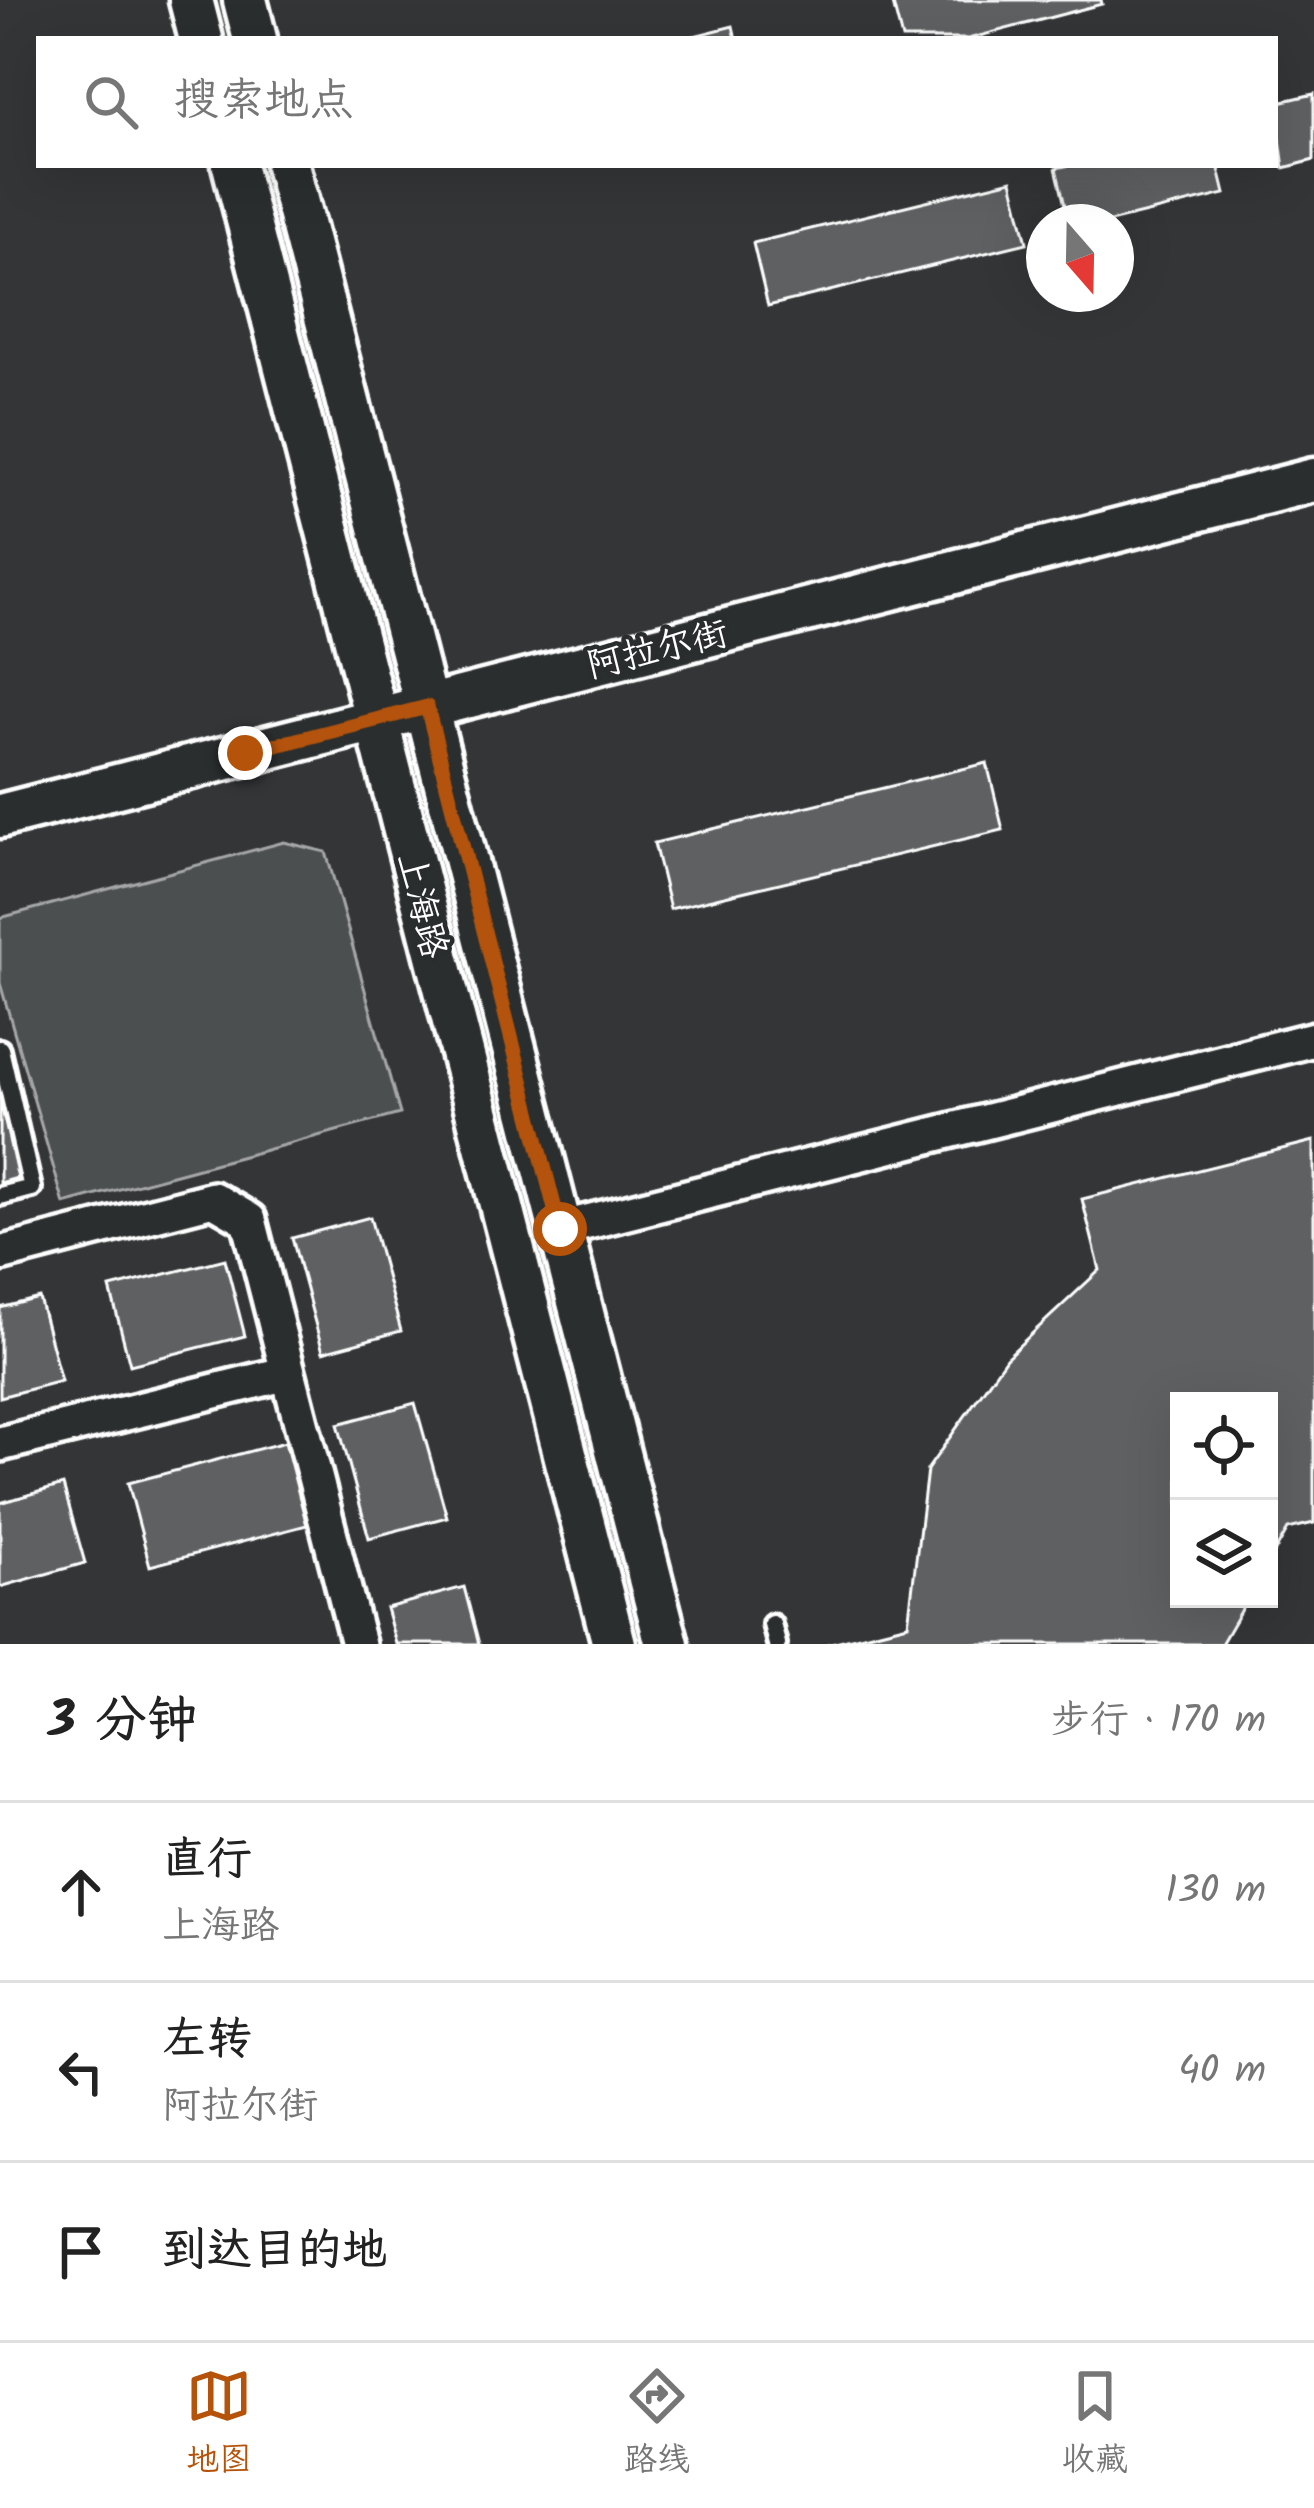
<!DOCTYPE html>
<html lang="zh">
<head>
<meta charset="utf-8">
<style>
	:root { --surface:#fff; --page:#f6f6f6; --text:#222; --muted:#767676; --line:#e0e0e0; --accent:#b45309 }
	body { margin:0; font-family:Kalam,"LXGW WenKai TC",sans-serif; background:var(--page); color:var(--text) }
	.controls { position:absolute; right:36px; bottom:36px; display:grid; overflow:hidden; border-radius:0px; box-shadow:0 12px 48px #0002 }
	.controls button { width:108px; height:108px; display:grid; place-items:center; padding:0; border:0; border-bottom:3px solid var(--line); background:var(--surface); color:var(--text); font:60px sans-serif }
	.compass { position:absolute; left:1026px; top:204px; width:108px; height:108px; border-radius:50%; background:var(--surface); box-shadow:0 12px 48px #0002; rotate:160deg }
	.stop { position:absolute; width:36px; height:36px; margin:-27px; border:9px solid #b45309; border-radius:50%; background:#fff }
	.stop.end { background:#b45309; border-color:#fff; box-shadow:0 3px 12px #0008 }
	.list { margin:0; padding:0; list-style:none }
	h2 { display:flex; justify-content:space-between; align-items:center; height:156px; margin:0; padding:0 48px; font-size:51px }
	h2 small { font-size:39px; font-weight:400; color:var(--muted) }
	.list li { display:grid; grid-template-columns:78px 1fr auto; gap:36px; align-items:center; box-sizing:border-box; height:180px; padding:0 48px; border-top:3px solid var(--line) }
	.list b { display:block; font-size:45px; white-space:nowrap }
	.list p { margin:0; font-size:39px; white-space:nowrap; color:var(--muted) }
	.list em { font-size:39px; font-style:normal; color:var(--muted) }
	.icon { flex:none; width:66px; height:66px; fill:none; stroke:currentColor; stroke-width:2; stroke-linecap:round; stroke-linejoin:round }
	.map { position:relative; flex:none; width:1314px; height:1644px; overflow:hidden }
	.search { position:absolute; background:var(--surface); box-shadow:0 12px 48px #0002; left:36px; right:36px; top:36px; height:132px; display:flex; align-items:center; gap:30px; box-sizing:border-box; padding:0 42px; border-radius:0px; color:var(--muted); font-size:45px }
	.sheet { height:696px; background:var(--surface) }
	nav { display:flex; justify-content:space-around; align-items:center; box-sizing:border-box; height:168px; border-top:3px solid var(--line); background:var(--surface); font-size:33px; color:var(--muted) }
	nav a { display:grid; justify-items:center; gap:6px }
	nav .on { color:var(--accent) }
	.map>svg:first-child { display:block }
	.green { fill:#4c4f50; stroke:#a6a7a8; stroke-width:3 }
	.building { fill:#5f6162; stroke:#fff; stroke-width:3 }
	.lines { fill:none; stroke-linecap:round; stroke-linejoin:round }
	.service-casing { stroke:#fff; stroke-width:26 }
	.minor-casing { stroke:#fff; stroke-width:42 }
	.tertiary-casing { stroke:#fff; stroke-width:51 }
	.service { stroke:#2a2d2e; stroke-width:16 }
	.minor { stroke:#2a2d2e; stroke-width:33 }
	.tertiary { stroke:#2a2d2e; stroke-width:42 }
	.route { stroke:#b45309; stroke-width:15 }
	.labels { text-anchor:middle; stroke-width:9; stroke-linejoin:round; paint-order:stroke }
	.street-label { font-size:36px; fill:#fff; stroke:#2a2d2e }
</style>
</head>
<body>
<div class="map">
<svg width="1314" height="1644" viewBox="0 0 1314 1644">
	<rect width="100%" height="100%" fill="#333536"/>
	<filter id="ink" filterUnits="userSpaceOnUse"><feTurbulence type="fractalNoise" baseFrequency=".00833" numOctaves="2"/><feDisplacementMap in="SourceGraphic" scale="24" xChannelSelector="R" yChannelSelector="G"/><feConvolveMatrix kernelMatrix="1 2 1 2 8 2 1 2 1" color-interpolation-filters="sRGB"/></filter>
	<g filter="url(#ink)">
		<!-- green -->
		<path class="green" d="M284 842 326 852 400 1114 64 1204 0 983V918Z"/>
		<!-- building -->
		<path class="building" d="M892 0H1101L1102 4 968 39H902Z
			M733 26 736 39H682Z
			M1314 94V160L1284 168 1275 103Z
			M1070 165H1218L1225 194 1110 222H1069L1056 168Z
			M1012 180 1027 243 768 306 753 243Z
			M987 763 1003 830 670 909 654 843Z
			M0 1085 24 1176 0 1183Z
			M1314 1141V1523L1288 1529 1269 1562V1401H1179V1599H1247L1221 1644H827L908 1624 927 1470 1006 1358 1100 1270 1082 1199Z
			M370 1217 401 1331 323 1352 292 1238Z
			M225 1259 245 1336 130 1365 110 1288Z
			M39 1298 61 1381 0 1397V1308Z
			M415 1403 447 1517 369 1538 338 1424Z
			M285 1442 307 1525 150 1566 128 1483Z
			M63 1485 85 1563 0 1587V1503Z
			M464 1587 479 1644H396L386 1608Z"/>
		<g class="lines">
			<defs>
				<path id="service" d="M0 1049 32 1188 0 1196
					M772 1624 777 1644"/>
				<path id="minor" d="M560 1229 1314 1039
					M0 1254 213 1199 249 1220 358 1644
					M0 1444 288 1373"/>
				<path id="tertiary" d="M191 0 201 39
					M245 0 255 39
					M234 165 614 1644
					M287 165 667 1644
					M0 816 1314 480"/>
			</defs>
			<!-- service casing -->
			<use href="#service" class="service-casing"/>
			<!-- minor casing -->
			<use href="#minor" class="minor-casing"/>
			<!-- tertiary casing -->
			<use href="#tertiary" class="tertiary-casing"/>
			<!-- service -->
			<use href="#service" class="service"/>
			<!-- minor -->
			<use href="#minor" class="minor"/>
			<!-- tertiary -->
			<use href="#tertiary" class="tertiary"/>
		</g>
	</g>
	<g class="lines" filter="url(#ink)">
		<!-- route -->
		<path class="route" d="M245 753 427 707 560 1229"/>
	</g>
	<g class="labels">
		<!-- street labels -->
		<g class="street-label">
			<text transform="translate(657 648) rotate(-14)" y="13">阿拉尔街</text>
			<text transform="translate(424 905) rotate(76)" y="13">上海路</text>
		</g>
	</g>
</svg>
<div class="controls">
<button><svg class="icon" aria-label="locate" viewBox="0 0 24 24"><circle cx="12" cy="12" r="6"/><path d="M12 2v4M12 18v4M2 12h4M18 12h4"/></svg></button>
<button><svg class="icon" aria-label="layers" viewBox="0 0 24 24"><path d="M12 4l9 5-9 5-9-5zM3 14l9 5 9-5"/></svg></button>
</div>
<svg class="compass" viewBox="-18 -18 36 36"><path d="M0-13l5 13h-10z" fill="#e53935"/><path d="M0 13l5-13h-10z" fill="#767676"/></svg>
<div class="stop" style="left:560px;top:1229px"></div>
<div class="stop end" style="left:245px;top:753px"></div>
<div class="search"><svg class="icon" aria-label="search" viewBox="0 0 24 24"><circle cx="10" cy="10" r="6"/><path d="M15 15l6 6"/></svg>搜索地点</div>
</div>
<section class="sheet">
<h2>3 分钟<small>步行 · 170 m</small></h2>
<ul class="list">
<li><svg class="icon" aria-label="ahead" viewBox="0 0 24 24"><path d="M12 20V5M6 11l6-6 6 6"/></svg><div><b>直行</b><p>上海路</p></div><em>130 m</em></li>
<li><svg class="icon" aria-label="left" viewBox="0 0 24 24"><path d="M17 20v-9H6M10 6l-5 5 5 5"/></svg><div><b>左转</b><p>阿拉尔街</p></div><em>40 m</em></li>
<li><svg class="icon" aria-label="arrive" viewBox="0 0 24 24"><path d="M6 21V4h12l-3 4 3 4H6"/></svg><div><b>到达目的地</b></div></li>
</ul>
</section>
<nav>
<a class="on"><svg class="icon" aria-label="map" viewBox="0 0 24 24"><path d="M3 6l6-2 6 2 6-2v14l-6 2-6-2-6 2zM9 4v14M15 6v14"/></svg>地图</a>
<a><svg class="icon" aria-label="directions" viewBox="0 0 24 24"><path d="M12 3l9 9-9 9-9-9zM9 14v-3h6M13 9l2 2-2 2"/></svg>路线</a>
<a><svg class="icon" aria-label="saved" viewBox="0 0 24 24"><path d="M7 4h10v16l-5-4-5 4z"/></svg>收藏</a>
</nav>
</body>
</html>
